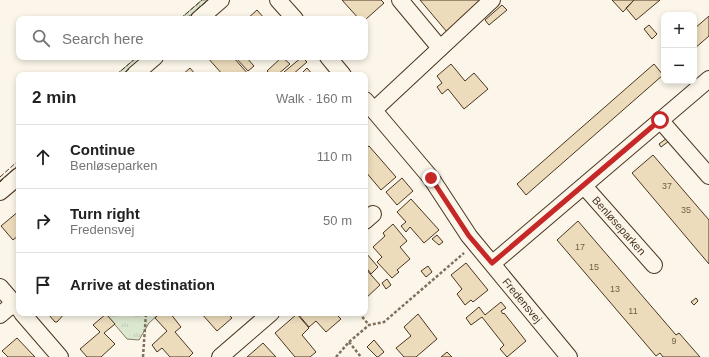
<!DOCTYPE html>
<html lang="en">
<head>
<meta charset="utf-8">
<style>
	:root { --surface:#fff; --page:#f6f6f6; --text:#222; --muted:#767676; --line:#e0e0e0 }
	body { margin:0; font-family:Helvetica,sans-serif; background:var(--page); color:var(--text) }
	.controls { position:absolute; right:12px; top:12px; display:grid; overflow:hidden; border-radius:8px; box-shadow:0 2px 6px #0003 }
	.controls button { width:36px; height:36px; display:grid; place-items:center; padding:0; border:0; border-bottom:1px solid var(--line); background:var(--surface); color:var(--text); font:20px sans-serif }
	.stop { position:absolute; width:12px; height:12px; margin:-9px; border:3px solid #c62828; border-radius:50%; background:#fff }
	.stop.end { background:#c62828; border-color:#fff; box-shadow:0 1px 4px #0008 }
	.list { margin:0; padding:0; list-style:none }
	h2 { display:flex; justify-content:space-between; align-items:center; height:52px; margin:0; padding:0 16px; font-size:17px }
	h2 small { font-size:13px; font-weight:400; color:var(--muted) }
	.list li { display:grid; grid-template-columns:26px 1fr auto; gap:12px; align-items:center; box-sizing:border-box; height:64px; padding:0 16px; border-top:1px solid var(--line) }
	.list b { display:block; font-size:15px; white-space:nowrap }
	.list p { margin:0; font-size:13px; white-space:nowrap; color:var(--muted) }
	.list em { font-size:13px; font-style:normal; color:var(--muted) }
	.icon { flex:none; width:22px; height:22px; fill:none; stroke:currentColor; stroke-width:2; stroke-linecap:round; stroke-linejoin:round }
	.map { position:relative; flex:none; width:709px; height:357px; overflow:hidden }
	.search { position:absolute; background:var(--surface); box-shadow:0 2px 6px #0003; left:16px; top:16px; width:352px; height:44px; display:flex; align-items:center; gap:10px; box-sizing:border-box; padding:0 14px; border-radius:8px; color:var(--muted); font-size:15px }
	.panel { position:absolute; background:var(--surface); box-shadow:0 2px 6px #0003; left:16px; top:72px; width:352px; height:244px; border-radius:8px }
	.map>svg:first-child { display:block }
	.grass { fill:url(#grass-tufts); stroke:#887966 }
	.building { fill:#ecdcbc; stroke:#4a3520 }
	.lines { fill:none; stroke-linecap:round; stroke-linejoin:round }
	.minor-casing { stroke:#4a3520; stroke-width:18 }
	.path { stroke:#7f6f5c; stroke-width:2.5; stroke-dasharray:3 2; stroke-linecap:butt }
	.minor { stroke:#fbf6e9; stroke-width:16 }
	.fence { stroke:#4a3520; stroke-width:1; stroke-dasharray:5 2; stroke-linecap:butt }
	.route { stroke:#c62828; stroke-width:5 }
	.labels { text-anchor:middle; stroke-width:3; stroke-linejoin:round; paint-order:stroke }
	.number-label { font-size:9px; fill:#725f47 }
	.street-label { font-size:11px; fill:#4a3520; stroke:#fbf6e9 }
</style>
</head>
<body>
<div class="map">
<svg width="709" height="357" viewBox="0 0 709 357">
	<defs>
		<pattern id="grass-tufts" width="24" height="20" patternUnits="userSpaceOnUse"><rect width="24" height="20" fill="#dce7d0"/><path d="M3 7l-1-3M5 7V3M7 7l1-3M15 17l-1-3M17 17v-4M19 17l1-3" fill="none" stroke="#bec7b2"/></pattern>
	</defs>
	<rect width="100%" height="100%" fill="#fbf6e9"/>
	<!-- grass -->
	<path class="grass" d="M202 0H208L186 19H180Z
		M137 57H143L122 75H116Z
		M105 313H160L149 323 139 340 127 339Z"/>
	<!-- building -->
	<path class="building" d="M342 0H381L384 3 365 20 359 19Z
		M420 0H485L447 32Z
		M612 0H634L623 12Z
		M634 0H660L636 20 626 8Z
		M502 5 507 10 489 25 485 20Z
		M257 10 265 19H247Z
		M709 16V36L694 49V29Z
		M649 25 657 34 652 39 644 29Z
		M207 57H233L249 75H223Z
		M235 57H246L254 66 248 71Z
		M282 57 290 64 277 75H271L267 71Z
		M302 57 307 62 292 75H287L284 72Z
		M451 64 465 81 474 73 488 89 464 109 448 89 442 94 437 87 442 83 437 76Z
		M654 64 663 75 526 195 517 184Z
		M190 68 196 75H182Z
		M307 68 313 75H300Z
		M667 138 669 141 661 147 659 144Z
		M369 146 396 177 381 190 365 171V149Z
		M653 155 709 220V264L632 173Z
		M402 178 413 191 397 205 386 192Z
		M411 199 439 230 424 243 410 227 406 232 401 226 406 222 397 212Z
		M19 211V235L13 240 1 226Z
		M578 221 676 335 679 333 700 357H663L660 353 656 356 557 240Z
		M393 224 407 241 400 247 410 259 397 270 399 272 392 278 377 262 382 257 373 247 385 236 383 233Z
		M437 235 443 242 439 245 432 239Z
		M366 253 378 267 371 274 365 266Z
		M466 263 488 290 473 302 471 300 465 305 457 294 462 289 451 275Z
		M428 266 432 272 426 277 421 271Z
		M365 268 380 285 365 299Z
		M387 279 391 285 386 289 382 283Z
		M696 298 698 301 694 305 691 302Z
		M501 302 506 308 501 311 503 314 504 313 526 341 507 357 500 349 504 345 482 317 471 325 466 318 479 307 485 315Z
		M49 313H65L57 322H55L49 315 50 314Z
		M160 313H170L181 327 175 332 193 353 189 357H170L162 348 157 352 152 345 167 331 155 318Z
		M201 313H227L232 318 217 331Z
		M297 313H335L341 319 326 332 316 321 309 327Z
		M106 314 115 324 104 333 115 344 101 357H87L80 349 100 332 93 325Z
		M297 314 309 328 302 335 316 352 310 357H295L275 333Z
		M418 314 437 339 416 357H404L396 348 411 336 404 327Z
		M17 338 35 357H8L2 351Z
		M374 340 384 352 378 357H377L367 347Z
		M263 343 276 357H247Z
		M447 352 452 357H441Z"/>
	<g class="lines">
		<defs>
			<g id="minor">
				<path d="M278 0 295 19"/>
				<path d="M400 0 440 48"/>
				<path d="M199 19 221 0"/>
				<path d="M328 57 343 75"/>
				<path d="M134 75 155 57"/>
				<path id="s1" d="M365 100 431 178 469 236 569 357"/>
				<path d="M374 110 492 0"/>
				<path d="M660 120 709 176"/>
				<path id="s2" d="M584 186 654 265"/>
				<path d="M0 192 19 176"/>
				<path d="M365 221 373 214"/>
				<path d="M493 263 709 79"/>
				<path d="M0 287 19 309"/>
				<path d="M22 313 60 357"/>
				<path d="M0 315 14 303"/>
				<path d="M220 357 271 313"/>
			</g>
		</defs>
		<!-- minor casing -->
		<use href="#minor" class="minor-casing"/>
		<!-- path -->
		<path class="path" d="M359 313 369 325
			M349 342 361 357
			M143 357 146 313
			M336 357 349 342 369 325 384 322 464 253"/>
		<!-- minor -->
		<use href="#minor" class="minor"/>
		<!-- fence -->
		<path class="fence" d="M180 19 202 0
			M186 19 208 0
			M116 75 137 57
			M122 75 129 69
			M0 177 19 160
			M0 182 19 164"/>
	</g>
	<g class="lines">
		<!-- route -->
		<path class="route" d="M431 178 469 236 492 263 660 120"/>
	</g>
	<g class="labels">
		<!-- number labels -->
		<g class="number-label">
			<text x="667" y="189">37</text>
			<text x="686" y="213">35</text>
			<text x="580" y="250">17</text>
			<text x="594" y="270">15</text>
			<text x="615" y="292">13</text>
			<text x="633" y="314">11</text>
			<text x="674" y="344">9</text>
		</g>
		<!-- street labels -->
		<g class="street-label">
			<text dy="4" stroke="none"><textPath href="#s2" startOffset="53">Benløseparken</textPath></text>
			<text dy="4" stroke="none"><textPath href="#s1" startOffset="255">Fredensvej</textPath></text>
		</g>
	</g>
</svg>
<div class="controls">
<button>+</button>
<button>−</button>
</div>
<div class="stop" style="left:660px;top:120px"></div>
<div class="stop end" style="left:431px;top:178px"></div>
<div class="search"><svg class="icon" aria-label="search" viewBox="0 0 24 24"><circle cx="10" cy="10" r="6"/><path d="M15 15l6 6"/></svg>Search here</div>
<section class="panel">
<h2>2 min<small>Walk · 160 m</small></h2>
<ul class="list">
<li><svg class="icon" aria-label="ahead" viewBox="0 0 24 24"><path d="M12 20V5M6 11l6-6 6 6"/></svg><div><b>Continue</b><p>Benløseparken</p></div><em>110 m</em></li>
<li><svg class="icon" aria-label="right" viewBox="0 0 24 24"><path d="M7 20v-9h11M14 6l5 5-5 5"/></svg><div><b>Turn right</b><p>Fredensvej</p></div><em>50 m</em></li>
<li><svg class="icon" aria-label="arrive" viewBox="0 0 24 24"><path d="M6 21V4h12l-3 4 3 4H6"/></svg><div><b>Arrive at destination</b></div></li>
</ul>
</section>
</div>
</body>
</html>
